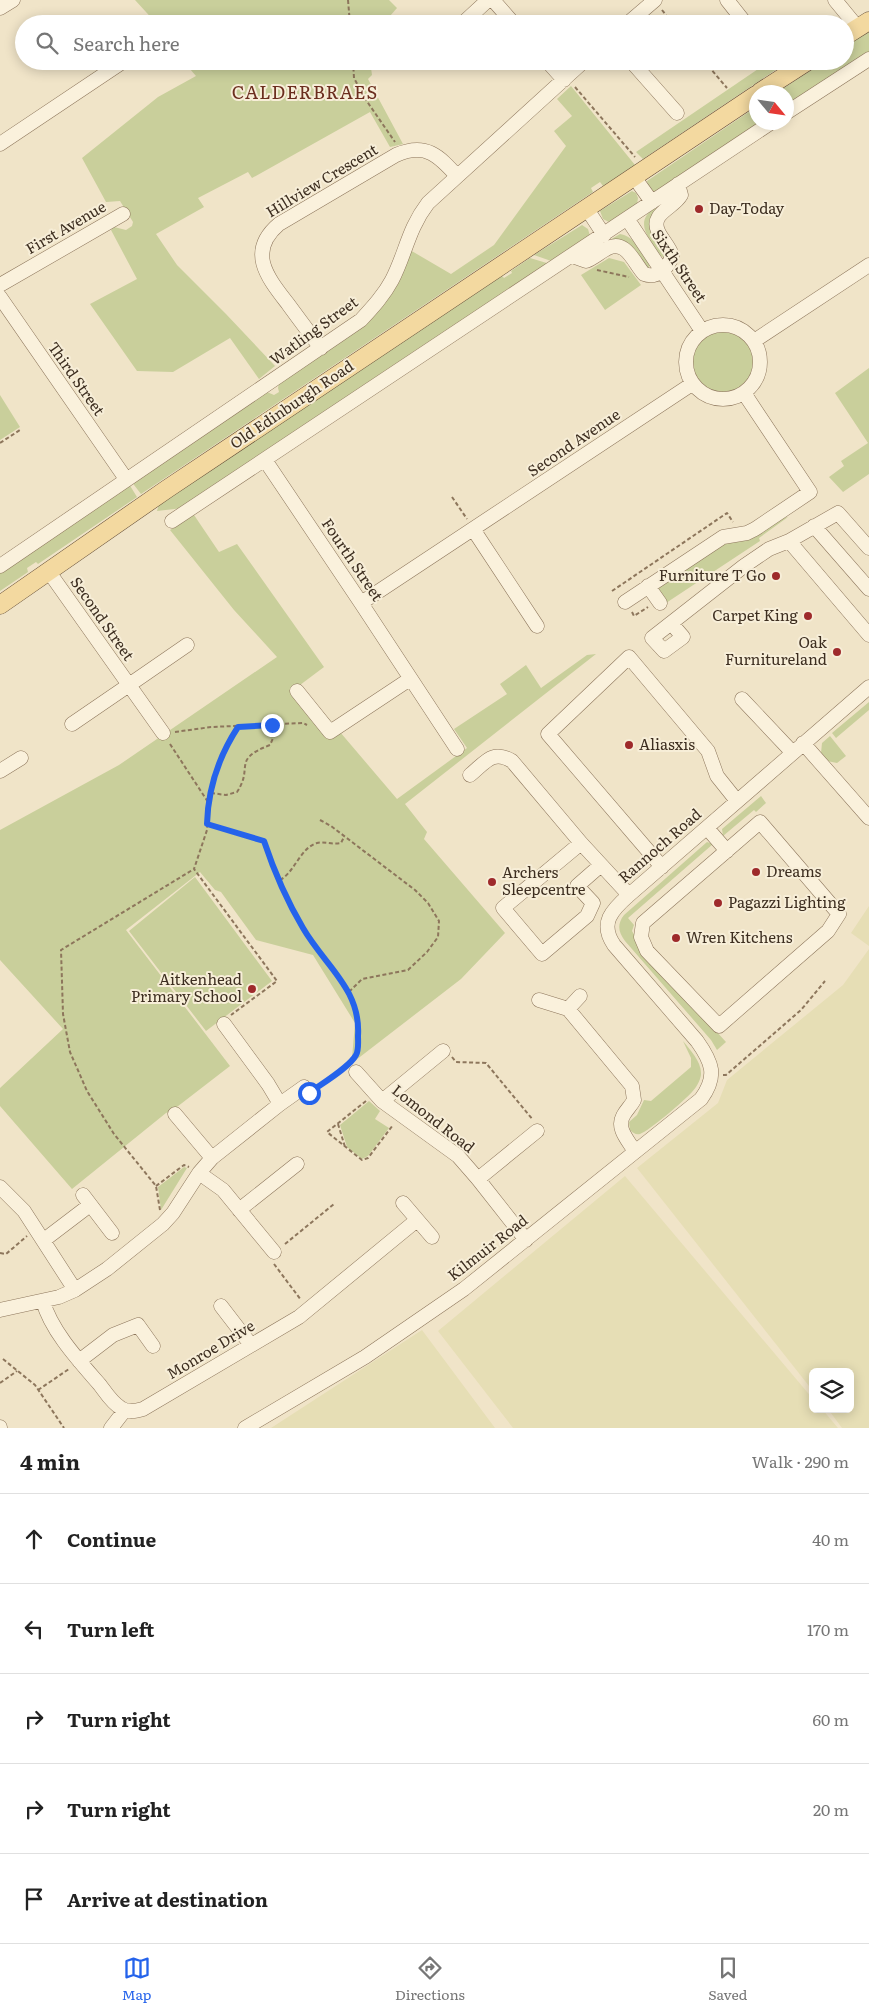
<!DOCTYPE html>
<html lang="en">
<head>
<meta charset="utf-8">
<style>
	:root { --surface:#fff; --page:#f6f6f6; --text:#222; --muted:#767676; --line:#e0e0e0; --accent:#2563eb }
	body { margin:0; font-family:Literata,serif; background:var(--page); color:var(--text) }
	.controls { position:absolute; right:15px; bottom:15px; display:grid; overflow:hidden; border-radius:8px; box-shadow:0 2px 12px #0003 }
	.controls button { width:45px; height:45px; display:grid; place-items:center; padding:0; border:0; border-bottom:1px solid var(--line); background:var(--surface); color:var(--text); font:25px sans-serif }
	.compass { position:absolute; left:749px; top:85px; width:45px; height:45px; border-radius:50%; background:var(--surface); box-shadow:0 2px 12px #0003; rotate:119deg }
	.stop { position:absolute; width:15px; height:15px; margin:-11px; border:4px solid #2563eb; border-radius:50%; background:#fff }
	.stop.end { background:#2563eb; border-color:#fff; box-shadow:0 1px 5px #0008 }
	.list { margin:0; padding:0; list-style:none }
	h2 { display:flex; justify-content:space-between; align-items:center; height:65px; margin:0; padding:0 20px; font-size:21px }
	h2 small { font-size:16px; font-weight:400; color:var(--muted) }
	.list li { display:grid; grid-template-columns:32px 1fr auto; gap:15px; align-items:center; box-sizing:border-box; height:90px; padding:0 20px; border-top:1px solid var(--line) }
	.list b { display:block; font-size:19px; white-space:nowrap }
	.list em { font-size:16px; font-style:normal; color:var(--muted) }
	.icon { flex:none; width:28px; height:28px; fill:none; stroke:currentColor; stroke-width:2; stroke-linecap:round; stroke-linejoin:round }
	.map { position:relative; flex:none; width:869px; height:1428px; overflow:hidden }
	.search { position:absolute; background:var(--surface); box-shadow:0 2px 12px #0003; left:15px; right:15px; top:15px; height:55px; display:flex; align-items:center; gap:12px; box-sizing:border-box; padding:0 18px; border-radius:28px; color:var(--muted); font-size:19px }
	.sheet { height:515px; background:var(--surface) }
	nav { display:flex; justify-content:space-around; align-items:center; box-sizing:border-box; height:70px; border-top:1px solid var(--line); background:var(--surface); font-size:14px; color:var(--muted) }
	nav a { display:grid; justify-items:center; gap:2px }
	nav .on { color:var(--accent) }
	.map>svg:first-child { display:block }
	.farmland { fill:#e6deb5 }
	.green { fill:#c9cf9b }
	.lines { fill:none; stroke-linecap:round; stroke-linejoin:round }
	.minor-casing { stroke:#8d765c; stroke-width:15 }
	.major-casing { stroke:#5b4430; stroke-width:19 }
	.path { stroke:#8d765c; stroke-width:2; stroke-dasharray:4 2.5; stroke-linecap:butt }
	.minor { stroke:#faf1dc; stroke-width:14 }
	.major { stroke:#f3d9a0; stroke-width:18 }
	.route { stroke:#2563eb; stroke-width:6 }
	.poi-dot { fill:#9e2a2b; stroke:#f7eed8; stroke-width:2 }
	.labels { text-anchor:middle; stroke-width:4; stroke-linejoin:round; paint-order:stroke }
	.street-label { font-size:15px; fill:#3d2e20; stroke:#f7eed8 }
	.poi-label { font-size:15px; fill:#3d2e20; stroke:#f7eed8; text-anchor:start }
	.quarter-label { font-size:18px; letter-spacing:1px; fill:#6b2e1e; stroke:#f7eed8 }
</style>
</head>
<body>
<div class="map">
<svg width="869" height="1428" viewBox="0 0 869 1428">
	<rect width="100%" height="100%" fill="#f0e4c8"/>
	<!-- farmland -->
	<path class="farmland" d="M869 906V946L851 933Z
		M869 949V1428H842L828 1409H850V1372H813V1391L637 1168 718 1103 727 1080 843 985Z
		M625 1176 813 1399V1409H822L838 1428H513L438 1331Z
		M422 1330 495 1428H271Z"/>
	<!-- green -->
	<path class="green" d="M135 0H389L397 8 383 24H157Z
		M869 32V53L787 108 786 92H778L825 61H845V47Z
		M183 61H370L372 75 368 79 403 144 390 147 370 112 252 178 248 172 198 198 204 207 156 234 177 265 226 314 275 366 259 379 230 338 173 372 137 371 90 304 137 279 111 230 114 227 126 230 132 226 133 222 120 201 106 202 82 158 158 97 196 76Z
		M770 61H789L643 159 636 152Z
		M571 86 635 165 603 186 600 182 591 188 593 192 141 494 131 481 267 392 274 395 279 392 278 388 279 383 365 324 410 250 451 274 494 245 566 146 554 131 572 116 557 99Z
		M756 107V122L764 123 658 191H653L648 187 647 181Z
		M632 191 636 193 638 198 637 204 613 221 609 222 603 219 600 211Z
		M675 195 661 207 667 254 664 258C658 254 654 246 650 240 633 214 656 208 675 195Z
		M582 225 588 229 590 236 554 262 534 255Z
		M620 234C635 236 642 253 650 265L648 269 631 248 586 254Z
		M530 258 550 264 183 508 157 511 159 504 502 276 504 278 512 273 511 271Z
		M609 258 624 262 641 285 605 310 581 275Z
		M692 362a31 31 0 1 1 62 0a31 31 0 1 1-62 0Z
		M869 368V474L843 492 829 477 844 466 841 461 868 443 835 393Z
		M0 395 20 427 0 440Z
		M129 484 137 497 38 564 36 562 27 568 28 572 0 591V571Z
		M194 515 219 552 237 544 324 667 300 685 397 799 467 748 454 729 507 694 500 684 526 665 541 688 587 655 596 654 405 804 427 832 424 839 505 933 461 979 356 1060 352 1058 355 1023 313 955 256 940 221 892 215 890 200 872 126 930 230 1066 173 1110 166 1113 72 1189 0 1106V1088L63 1029 0 960V830L119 765 277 657 234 610 170 530Z
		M788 517 759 538 760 541 666 603 659 593V587L723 541 773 520Z
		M869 702V710L836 738 832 733Z
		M830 736 846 756 837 763 827 761 821 753 822 743Z
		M761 796 766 803 756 812 754 810 723 836 722 829Z
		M707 842 713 844 628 918 634 925 632 931 645 953 726 1042 717 1050 711 1040 625 941C618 932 617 924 624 915Z
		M195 877 272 981 206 1031 129 931Z
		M683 1041C690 1050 702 1062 701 1075 700 1081 696 1088 692 1092 685 1100 649 1131 640 1134 636 1135 633 1133 630 1130L629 1122 637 1115 644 1100 651 1101 691 1067V1058Z
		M369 1101 380 1111 375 1119 389 1128 368 1156 362 1159 347 1147 340 1125Z
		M184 1167 187 1168 161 1210 158 1187Z"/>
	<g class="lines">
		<defs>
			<path id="minor" d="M493 0 514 24
				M727 0 746 24
				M835 0 858 28
				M0 8 13 0
				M462 24 488 0
				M627 24 655 0
				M547 61 564 80
				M631 61 677 113
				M786 113 869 59
				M0 144 124 61
				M634 177 652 202
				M587 209 604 235
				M628 220 702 331
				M572 256 586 261C594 258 600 252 608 248 626 239 634 263 644 274 657 279 669 268 672 255 669 246 662 240 658 231 650 213 674 208 681 195L678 184
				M0 285 123 214
				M0 297 126 479
				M686 362a37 37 0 1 1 74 0a37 37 0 1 1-74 0Z
				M754 341 869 265
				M321 348C310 334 299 319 288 304 268 278 246 252 279 224L396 155C426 142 439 156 457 176
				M265 460 361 603 457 749
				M172 521 772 122
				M814 526 869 589
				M473 529 537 626
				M789 541 869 635
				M0 566 361 320C373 307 384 295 392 280 406 253 408 229 428 203L584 61
				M49 572 129 685 72 724
				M648 586 660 603
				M625 602 723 537 747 533 755 529 810 492 744 393
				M361 603 692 384
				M671 623 683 637 664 651 652 638 744 566 769 549 789 541 838 513 869 548
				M297 691 330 732 410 679
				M742 699 792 752
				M163 733 129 685 187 645
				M803 743 869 818
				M0 771 21 758
				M470 775C485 763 492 749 512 761L581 843 629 895
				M760 822 839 914 828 931 719 1026 647 951 641 937 643 923Z
				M707 828 727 851
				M581 843 503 908 542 954 587 916 593 903 577 886 601 865
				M662 867 548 734 629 657 708 751 717 776 737 801
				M539 1000 568 1009 580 996
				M568 1009 632 1086 634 1100C631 1106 626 1110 623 1116 616 1129 629 1141 635 1152
				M224 1024 268 1084 280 1104
				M356 1072 382 1101 458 1156 478 1179 526 1240
				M382 1101 443 1051
				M175 1114 212 1158
				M199 1173 223 1190 274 1252
				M478 1179 537 1131
				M0 1187 24 1211 75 1290
				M83 1195 112 1233
				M403 1203 432 1237
				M239 1210 297 1164
				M44 1240 90 1205
				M43 1301C51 1331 80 1362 100 1385 106 1393 112 1403 121 1408 128 1413 136 1411 143 1409L299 1317 417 1220
				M221 1306 251 1345
				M0 1310 59 1297 75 1290 107 1269 163 1224 173 1213 199 1173 212 1158 280 1104 304 1087
				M79 1361 113 1335 138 1325 153 1346
				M0 1427V1428
				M111 1428 125 1410
				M245 1428 365 1357 464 1289 701 1099C718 1076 712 1062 697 1041L614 945C599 923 612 910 629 895L869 687"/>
			<path id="major" d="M845 36 869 21
				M760 92 808 61
				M0 605 167 489 756 95"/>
		</defs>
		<!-- minor casing -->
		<use href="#minor" class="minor-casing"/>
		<!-- major casing -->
		<use href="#major" class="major-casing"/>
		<!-- path -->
		<path class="path" d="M348 0 350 24
			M662 10 673 24
			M353 61 354 78 366 100 395 142
			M704 61 727 88
			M575 87 635 157
			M597 270 629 277
			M0 443 20 430
			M452 497 467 519
			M612 591 727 513 733 522
			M632 612 634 616 648 607
			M175 732 211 727 303 723 307 725
			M170 744 208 802 207 830 194 869 277 981 231 1015
			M211 793 226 795 237 792C254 767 231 760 270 745L274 736 273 726
			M208 802 224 749 238 727
			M320 820 331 826 415 890 428 903 439 921 438 937 427 952 408 970 362 979 349 992
			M207 824 264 841 272 865 303 927 354 1001 359 1020 357 1052 353 1059
			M280 880C295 872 300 848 317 843 324 841 333 845 341 843L344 837
			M452 1057 456 1062 486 1063 533 1120
			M723 1075H726L801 1010 825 981
			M317 1087 344 1067
			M366 1101 327 1132 362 1160 368 1158 393 1125
			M338 1124 345 1147
			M156 1186 184 1165 189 1167
			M160 1210 156 1186 114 1134 87 1091 70 1052 63 1014 61 950 194 869
			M285 1244 334 1204
			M0 1253 6 1254 27 1236
			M274 1264 301 1300
			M3 1359 35 1385 64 1428
			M0 1383 17 1371
			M38 1390 69 1369"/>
		<!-- minor -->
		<use href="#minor" class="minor"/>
		<!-- major -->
		<use href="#major" class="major"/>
	</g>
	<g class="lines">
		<!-- route -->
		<path class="route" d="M272 725 238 727C219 756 208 788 207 824L264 841C274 871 287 901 303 928 325 966 361 989 358 1036 358 1042 359 1050 356 1055 349 1068 321 1084 309 1093"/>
	</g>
	<!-- markers -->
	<g class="poi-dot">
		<circle cx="699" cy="209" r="5"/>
		<circle cx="776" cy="576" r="5"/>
		<circle cx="808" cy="616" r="5"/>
		<circle cx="837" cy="652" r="5"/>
		<circle cx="629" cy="745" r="5"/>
		<circle cx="756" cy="872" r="5"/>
		<circle cx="492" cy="882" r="5"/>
		<circle cx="718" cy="903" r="5"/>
		<circle cx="676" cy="938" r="5"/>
		<circle cx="252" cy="989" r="5"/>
	</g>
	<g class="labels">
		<!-- street labels -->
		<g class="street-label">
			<text transform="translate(322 181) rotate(-31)" y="5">Hillview Crescent</text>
			<text transform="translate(66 228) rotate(-30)" y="5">First Avenue</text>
			<text transform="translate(679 266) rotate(56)" y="5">Sixth Street</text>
			<text transform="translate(314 331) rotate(-36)" y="5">Watling Street</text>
			<text transform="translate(76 379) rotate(55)" y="5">Third Street</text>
			<text transform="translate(292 405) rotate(-34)" y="5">Old Edinburgh Road</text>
			<text transform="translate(574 443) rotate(-34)" y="5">Second Avenue</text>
			<text transform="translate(352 560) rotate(56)" y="5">Fourth Street</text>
			<text transform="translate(102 619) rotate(55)" y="5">Second Street</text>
			<text transform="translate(660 846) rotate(-41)" y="5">Rannoch Road</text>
			<text transform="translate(433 1119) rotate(38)" y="5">Lomond Road</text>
			<text transform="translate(488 1248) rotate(-38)" y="5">Kilmuir Road</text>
			<text transform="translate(211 1350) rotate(-31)" y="5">Monroe Drive</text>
		</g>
		<!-- poi labels -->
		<g class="poi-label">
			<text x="709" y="214">Day-Today</text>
			<text x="766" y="581" text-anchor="end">Furniture T Go</text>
			<text x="798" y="621" text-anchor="end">Carpet King</text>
			<text x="827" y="648" text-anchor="end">Oak<tspan x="827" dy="17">Furnitureland</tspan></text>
			<text x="639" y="750">Aliasxis</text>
			<text x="766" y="877">Dreams</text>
			<text x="502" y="878">Archers<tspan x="502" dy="17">Sleepcentre</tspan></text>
			<text x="728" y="908">Pagazzi Lighting</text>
			<text x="686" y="943">Wren Kitchens</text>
			<text x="242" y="985" text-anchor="end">Aitkenhead<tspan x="242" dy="17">Primary School</tspan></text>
		</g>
		<!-- quarter labels -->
		<g class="quarter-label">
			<text x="305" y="99">CALDERBRAES</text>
		</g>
	</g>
</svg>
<div class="controls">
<button><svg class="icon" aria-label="layers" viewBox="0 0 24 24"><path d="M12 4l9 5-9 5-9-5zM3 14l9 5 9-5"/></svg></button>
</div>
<svg class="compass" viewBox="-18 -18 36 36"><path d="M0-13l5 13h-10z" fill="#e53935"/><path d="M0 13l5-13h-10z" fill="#767676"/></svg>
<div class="stop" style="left:309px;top:1093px"></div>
<div class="stop end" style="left:272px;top:725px"></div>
<div class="search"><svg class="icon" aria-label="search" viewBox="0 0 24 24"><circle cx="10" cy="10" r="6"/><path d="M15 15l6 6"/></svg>Search here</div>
</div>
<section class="sheet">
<h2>4 min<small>Walk · 290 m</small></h2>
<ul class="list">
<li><svg class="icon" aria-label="ahead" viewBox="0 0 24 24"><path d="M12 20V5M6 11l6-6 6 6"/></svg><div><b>Continue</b></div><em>40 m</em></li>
<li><svg class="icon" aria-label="left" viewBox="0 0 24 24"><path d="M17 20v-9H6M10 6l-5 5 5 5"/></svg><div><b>Turn left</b></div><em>170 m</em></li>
<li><svg class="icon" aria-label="right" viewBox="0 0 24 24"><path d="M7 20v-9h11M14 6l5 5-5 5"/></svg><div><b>Turn right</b></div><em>60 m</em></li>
<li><svg class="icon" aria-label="right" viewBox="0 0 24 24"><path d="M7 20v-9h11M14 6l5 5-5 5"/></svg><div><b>Turn right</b></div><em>20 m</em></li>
<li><svg class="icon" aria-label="arrive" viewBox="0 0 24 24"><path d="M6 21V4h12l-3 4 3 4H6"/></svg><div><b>Arrive at destination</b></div></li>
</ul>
</section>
<nav>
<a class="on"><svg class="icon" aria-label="map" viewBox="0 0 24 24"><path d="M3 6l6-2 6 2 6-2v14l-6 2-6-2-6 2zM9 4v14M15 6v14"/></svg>Map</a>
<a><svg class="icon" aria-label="directions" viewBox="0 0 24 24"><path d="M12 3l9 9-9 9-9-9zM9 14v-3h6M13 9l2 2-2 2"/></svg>Directions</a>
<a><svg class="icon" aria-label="saved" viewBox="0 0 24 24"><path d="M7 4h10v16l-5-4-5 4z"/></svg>Saved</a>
</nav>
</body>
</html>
